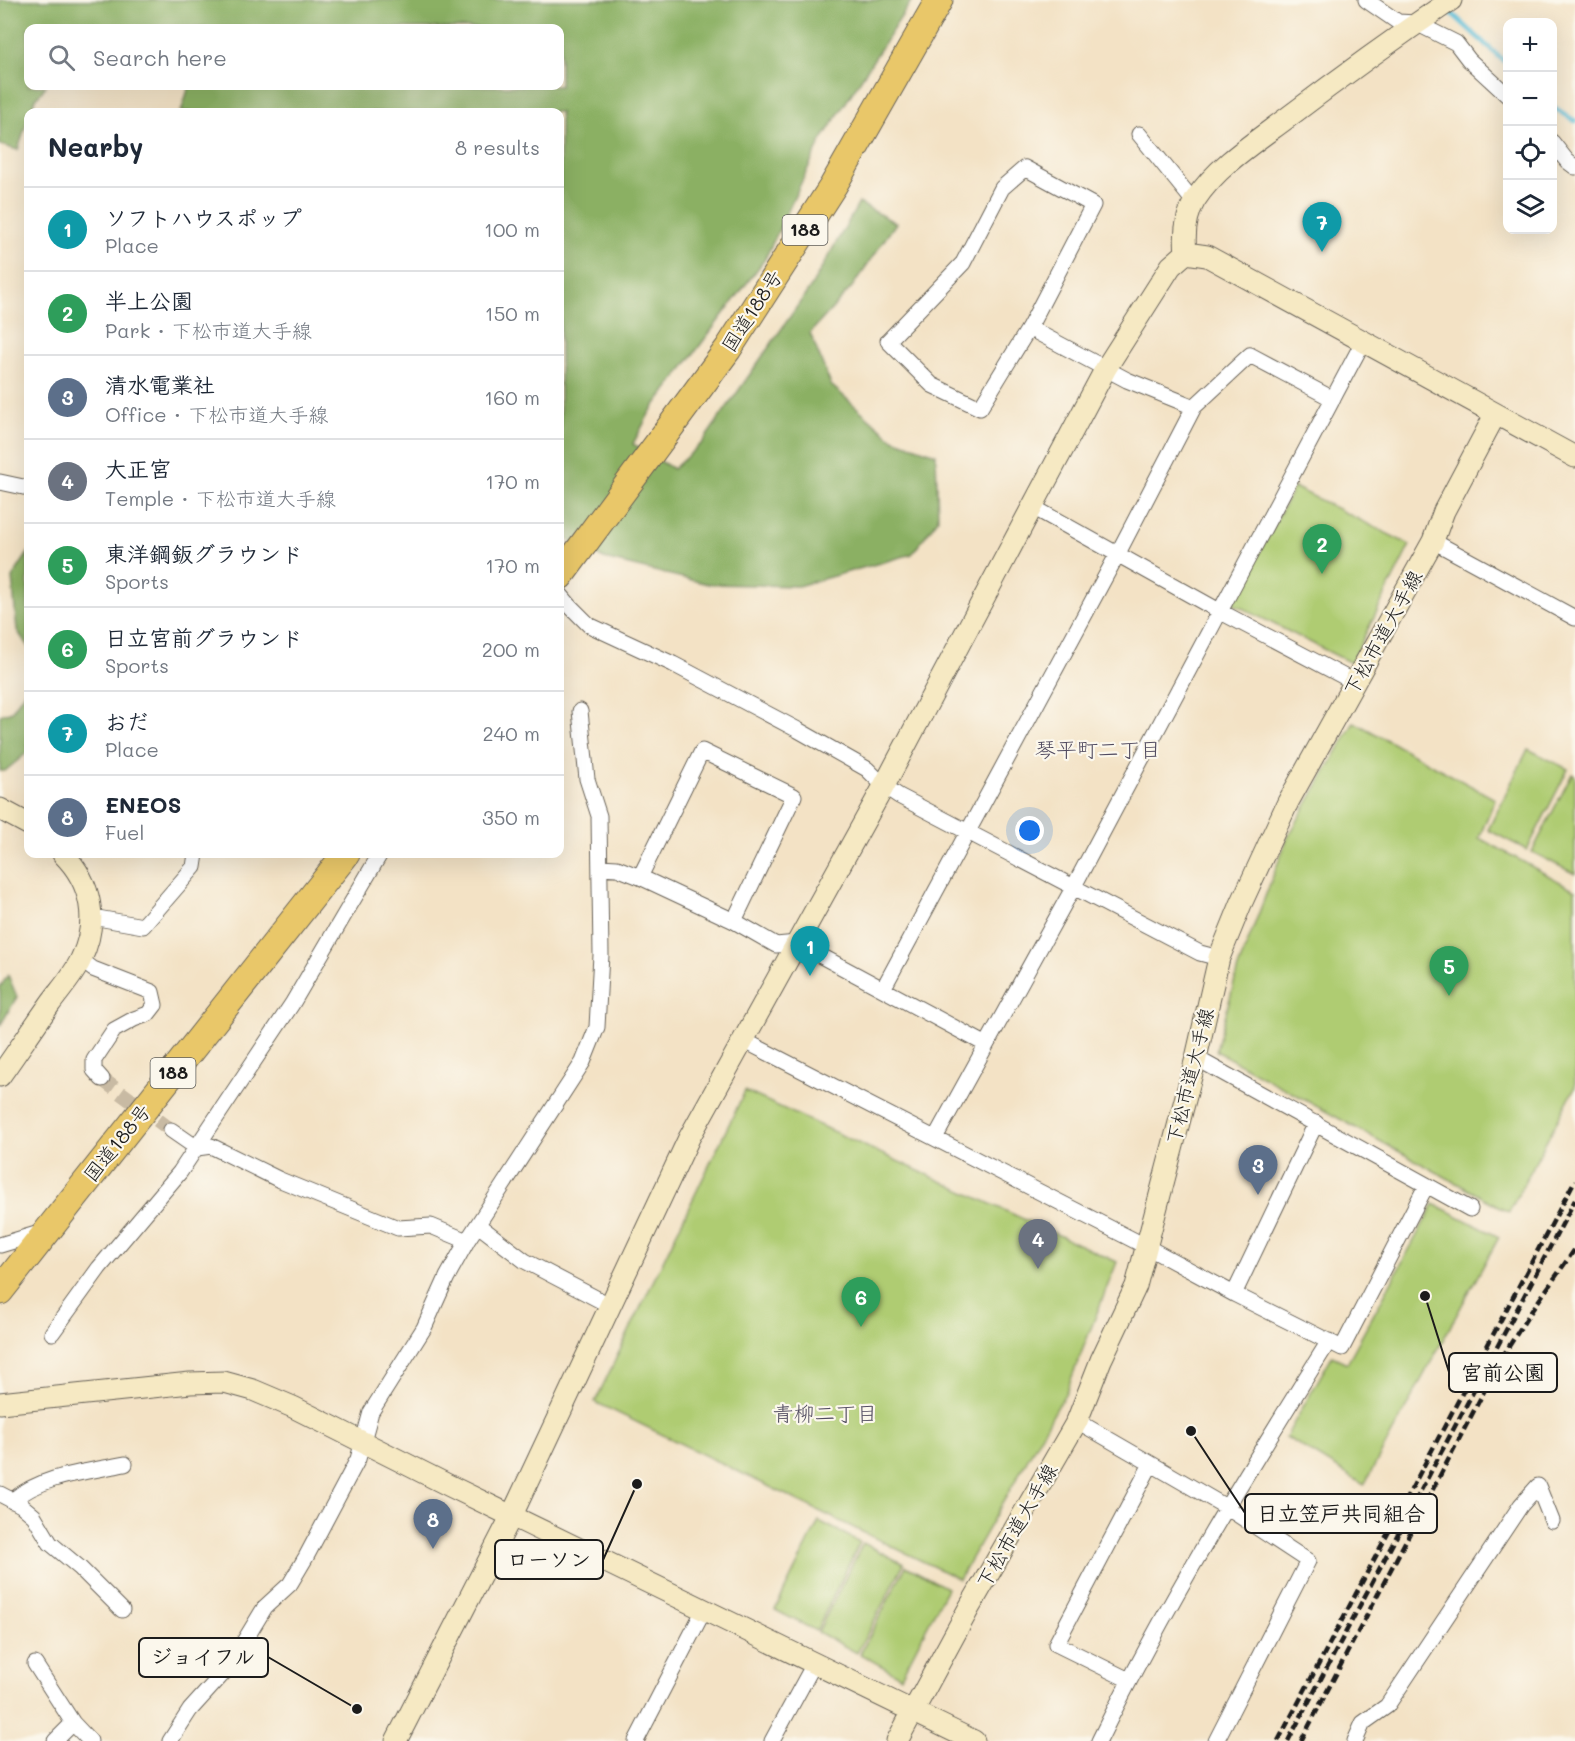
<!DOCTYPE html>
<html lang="en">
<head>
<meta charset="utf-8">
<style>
	:root { --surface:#fff; --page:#f6f6f7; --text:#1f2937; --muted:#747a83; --line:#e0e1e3; --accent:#1f6fb2 }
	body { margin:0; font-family:Mali,"Klee One",sans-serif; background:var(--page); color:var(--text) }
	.controls { position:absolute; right:18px; top:18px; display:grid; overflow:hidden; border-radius:12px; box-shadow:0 6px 24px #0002 }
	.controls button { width:54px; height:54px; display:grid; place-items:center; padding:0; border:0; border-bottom:2px solid var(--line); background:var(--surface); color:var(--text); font:30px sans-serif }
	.you { position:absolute; left:1030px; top:831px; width:21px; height:21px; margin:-15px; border:4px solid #fff; border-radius:50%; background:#1a73e8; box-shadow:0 0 0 9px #1a73e833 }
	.badge { display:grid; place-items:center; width:39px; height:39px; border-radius:50%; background:var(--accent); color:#fff; font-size:20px; font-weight:700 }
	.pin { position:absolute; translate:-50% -50px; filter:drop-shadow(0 2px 3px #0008) }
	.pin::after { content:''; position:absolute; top:32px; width:21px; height:18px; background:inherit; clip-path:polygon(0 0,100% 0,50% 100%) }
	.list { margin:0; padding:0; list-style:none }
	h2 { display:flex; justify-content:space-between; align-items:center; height:78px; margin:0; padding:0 24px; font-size:26px }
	h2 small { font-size:20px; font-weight:400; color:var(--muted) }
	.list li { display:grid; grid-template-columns:39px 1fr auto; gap:18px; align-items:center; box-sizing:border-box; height:84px; padding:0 24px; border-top:2px solid var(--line) }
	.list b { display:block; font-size:22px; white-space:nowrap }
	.list p { margin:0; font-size:20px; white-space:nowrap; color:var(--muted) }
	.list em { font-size:20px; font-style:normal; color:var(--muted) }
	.icon { flex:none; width:33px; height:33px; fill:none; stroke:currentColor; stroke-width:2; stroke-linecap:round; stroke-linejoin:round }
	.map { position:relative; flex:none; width:1575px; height:1741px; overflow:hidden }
	.search { position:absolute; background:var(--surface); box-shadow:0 6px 24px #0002; left:24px; top:24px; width:540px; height:66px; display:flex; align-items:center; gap:15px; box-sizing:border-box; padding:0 21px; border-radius:12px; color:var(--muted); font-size:22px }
	.panel { position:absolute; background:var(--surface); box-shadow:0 6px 24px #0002; left:24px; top:108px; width:540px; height:750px; border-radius:12px }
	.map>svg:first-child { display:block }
	.green { fill:#afcc72; stroke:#667447; stroke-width:1.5 }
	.forest { fill:#8bb064; stroke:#546640; stroke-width:1.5 }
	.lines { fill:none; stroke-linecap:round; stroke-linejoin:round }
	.stream { stroke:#58bbd6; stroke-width:5 }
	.street-tunnel { stroke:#c8baa3; stroke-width:15; stroke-dasharray:15 8; stroke-linecap:butt }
	.street-casing { stroke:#676157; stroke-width:17 }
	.secondary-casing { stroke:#676157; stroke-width:23 }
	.highway-casing { stroke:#676157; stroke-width:29 }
	.street { stroke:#fff; stroke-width:15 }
	.secondary { stroke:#f6e9c3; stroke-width:21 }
	.highway { stroke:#e9c769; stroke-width:27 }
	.rail { stroke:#1c1c1c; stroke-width:4.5; stroke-dasharray:9 4.5; stroke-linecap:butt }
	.labels { text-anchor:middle; stroke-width:4.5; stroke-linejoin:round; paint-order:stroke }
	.shield { fill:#fbf7ec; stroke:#5f5e5a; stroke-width:1.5 }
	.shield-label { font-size:18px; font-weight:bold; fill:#1c1c1c }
	.street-label { font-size:20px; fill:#1c1c1c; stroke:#fbf7ec }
	.neighbourhood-label { font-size:21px; fill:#514b60; stroke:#fbf7ec }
	.leader { fill:none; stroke:#1c1c1c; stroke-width:2 }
	.callout-dot { fill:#1c1c1c; stroke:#fbf7ec; stroke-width:2 }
	.callout { fill:#fbf7ec; stroke:#1c1c1c; stroke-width:2 }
	.callout-label { font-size:21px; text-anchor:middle; font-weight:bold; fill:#1c1c1c }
</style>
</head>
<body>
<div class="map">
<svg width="1575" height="1741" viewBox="0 0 1575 1741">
	<rect width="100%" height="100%" fill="#fbf7ec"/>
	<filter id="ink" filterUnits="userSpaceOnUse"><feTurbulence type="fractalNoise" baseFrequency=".0167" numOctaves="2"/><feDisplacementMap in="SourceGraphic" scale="12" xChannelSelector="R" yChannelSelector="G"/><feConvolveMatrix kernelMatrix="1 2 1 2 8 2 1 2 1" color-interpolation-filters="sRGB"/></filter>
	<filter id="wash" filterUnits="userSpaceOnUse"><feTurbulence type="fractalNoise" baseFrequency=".008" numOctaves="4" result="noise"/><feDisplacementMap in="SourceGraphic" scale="24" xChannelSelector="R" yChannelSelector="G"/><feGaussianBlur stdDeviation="1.35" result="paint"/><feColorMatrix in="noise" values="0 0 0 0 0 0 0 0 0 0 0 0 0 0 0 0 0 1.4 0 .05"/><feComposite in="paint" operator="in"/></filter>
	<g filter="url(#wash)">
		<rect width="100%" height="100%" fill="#f3e2c5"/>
		<!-- green -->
		<path class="green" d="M1294 487 1410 545 1351 663 1232 603Z
			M1354 722 1495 799 1479 838 1575 890V1087L1509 1212 1216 1051 1238 968 1287 839Z
			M1528 749 1568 769 1527 850 1488 830Z
			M1572 774 1575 776V874L1532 852Z
			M745 1091 1117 1262 1066 1392 959 1579 595 1402Z
			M1434 1204 1499 1237 1364 1485 1286 1437 1332 1356 1347 1363Z
			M819 1521 860 1542 816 1631 775 1610Z
			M863 1543 904 1564 857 1653 818 1632Z
			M906 1566 947 1588 901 1677 860 1654Z"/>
		<!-- forest -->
		<path class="forest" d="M0 0H912L821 141 765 259 650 412 633 444 673 469 702 443 810 288 859 203 896 223 852 287 810 333 831 385 893 439 936 454 938 519 912 554 798 586 708 584 604 559 560 536V112H181L189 86H560V28H28V86H46L35 100 30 112H28V118L18 150 0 145Z
			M28 553V647L17 630 12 578Z
			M28 686V752L5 771H0V715L12 711Z
			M8 975 17 997 0 1026V987Z"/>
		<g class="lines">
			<!-- stream -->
			<path class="stream" d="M1447 9 1508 65
				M1552 106 1575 121"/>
		</g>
	</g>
	<g filter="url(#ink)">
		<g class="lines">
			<!-- street-tunnel -->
			<path class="street-tunnel" d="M102 1079 171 1130"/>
			<defs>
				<path id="street" d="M1366 0 1398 22 1416 23 1456 43 1469 60 1508 96
					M1139 134 1194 202
					M1552 142 1567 161 1575 167
					M1025 168 1093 205 1029 328 980 408 932 385 888 341 963 263 1002 188Z
					M1029 328 1127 380 1194 407 1250 355 1333 399
					M0 482 28 488
					M1031 506 1221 612 1356 683
					M1433 541 1575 618
					M560 594 570 606 589 625 673 664 798 730 867 769 884 786 899 796 1200 953 1219 958
					M600 867 617 868 640 877 734 921 776 945 797 943 985 1044
					M640 877 702 751 794 796 734 921
					M92 917 143 926 194 867 196 854
					M81 960 93 969 152 992 155 1005 148 1014 134 1019 114 1030 94 1060V1070L102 1079
					M883 989 1117 555 1194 407
					M743 1040 1147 1247 1234 1294 1342 1348 1426 1186
					M1196 1058 1470 1209
					M171 1130 197 1148 211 1146 278 1179 398 1228 431 1226 467 1241
					M935 1138 1073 888 1363 342
					M478 1225 525 1261 611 1306
					M0 1245 43 1232
					M1234 1294 1316 1123
					M52 1333 99 1268 180 1172 292 1004 380 854
					M1077 1421 1226 1507 1308 1561 1216 1741
					M0 1494 21 1505 34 1516 50 1543 80 1568 122 1610
					M12 1501C42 1475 87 1472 125 1464
					M35 1664 73 1723 90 1741
					M1129 1680 1056 1644 1151 1464
					M55 1741 73 1723
					M170 1741 190 1710 228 1668 265 1607 290 1584 306 1557 358 1459 371 1412 424 1328 447 1277 467 1241 583 1062 597 1027 601 955 599 816 587 779 580 711
					M636 1741 705 1608
					M772 1741 815 1662
					M1099 1741C1167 1602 1247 1472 1329 1341
					M1355 1741 1363 1723 1387 1706 1521 1505 1538 1486 1552 1521"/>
				<path id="secondary" d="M1186 253 1207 256 1575 457
					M1186 253C1184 235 1185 217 1195 200 1217 166 1255 142 1287 118 1341 77 1395 38 1451 0
					M0 809 28 824
					M0 1076C17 1052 33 1028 50 1004 60 990 74 975 81 959 99 922 92 883 63 854
					M0 1403 190 1383 224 1382 253 1390 293 1407 450 1486 974 1741
					M396 1741 512 1515 689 1138 884 786 1106 368 1171 266 1186 253
					M897 1741 969 1608 1077 1421 1101 1360 1136 1286 1196 1058 1219 958 1241 904 1288 802 1433 541 1444 511 1495 415"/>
				<path id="highway" d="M560 576 728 349 833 186 939 0
					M0 1291 346 854"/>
			</defs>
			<!-- street casing -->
			<use href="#street" class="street-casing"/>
			<!-- secondary casing -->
			<use href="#secondary" class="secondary-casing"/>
			<!-- highway casing -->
			<use href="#highway" class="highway-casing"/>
			<!-- street -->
			<use href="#street" class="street"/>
			<!-- secondary -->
			<use href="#secondary" class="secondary"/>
			<!-- highway -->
			<use href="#highway" class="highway"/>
			<!-- rail -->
			<path class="rail" d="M1278 1741 1575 1180
				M1288 1741 1575 1200
				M1301 1741 1501 1359 1528 1316 1575 1249"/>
		</g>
	</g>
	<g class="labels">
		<!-- shield labels -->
		<g class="shield">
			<rect x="782.5" y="215" width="45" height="30" rx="4.5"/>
			<rect x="150.5" y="1058" width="45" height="30" rx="4.5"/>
		</g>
		<g class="shield-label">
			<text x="805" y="236">188</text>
			<text x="173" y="1079">188</text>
		</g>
		<!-- street labels -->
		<g class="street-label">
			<text transform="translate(752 311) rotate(-57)" y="7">国道188号</text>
			<text transform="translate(1383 633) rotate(-61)" y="7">下松市道大手線</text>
			<text transform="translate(1190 1076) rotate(-76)" y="7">下松市道大手線</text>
			<text transform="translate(117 1143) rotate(-51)" y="7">国道188号</text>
			<text transform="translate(1017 1526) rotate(-60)" y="7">下松市道大手線</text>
		</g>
		<!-- neighbourhood labels -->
		<g class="neighbourhood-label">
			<text x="1098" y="757">琴平町二丁目</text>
			<text x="825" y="1421">青柳二丁目</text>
		</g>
	</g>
	<!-- callouts -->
	<path class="leader" d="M1425 1296L1449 1372M1191 1431L1245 1513M637 1484L603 1560M357 1709L268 1657"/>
	<g class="callout-dot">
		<circle cx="1425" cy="1296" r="6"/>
		<circle cx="1191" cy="1431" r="6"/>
		<circle cx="637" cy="1484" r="6"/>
		<circle cx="357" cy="1709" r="6"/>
	</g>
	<g class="callout">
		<rect x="1449" y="1353" width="108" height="39" rx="6"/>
		<rect x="1245" y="1494" width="192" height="39" rx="6"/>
		<rect x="495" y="1540" width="108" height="39" rx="6"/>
		<rect x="139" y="1638" width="129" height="39" rx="6"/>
	</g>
	<g class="callout-label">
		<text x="1503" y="1380">宮前公園</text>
		<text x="1341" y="1521">日立笠戸共同組合</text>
		<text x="549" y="1567">ローソン</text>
		<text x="203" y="1664">ジョイフル</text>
	</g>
</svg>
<div class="controls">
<button>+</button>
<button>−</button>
<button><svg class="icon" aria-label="locate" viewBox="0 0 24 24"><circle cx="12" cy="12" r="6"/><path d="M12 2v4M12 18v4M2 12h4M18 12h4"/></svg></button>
<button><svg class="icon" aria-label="layers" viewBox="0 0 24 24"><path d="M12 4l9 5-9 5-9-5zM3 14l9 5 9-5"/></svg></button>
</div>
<div class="you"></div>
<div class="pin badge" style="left:810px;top:976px;background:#0f9aa8">1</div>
<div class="pin badge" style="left:1322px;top:574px;background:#2e9e5b">2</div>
<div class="pin badge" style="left:1258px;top:1195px;background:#5c6f8a">3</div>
<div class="pin badge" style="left:1038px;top:1269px;background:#6b7280">4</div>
<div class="pin badge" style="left:1449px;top:996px;background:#2e9e5b">5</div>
<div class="pin badge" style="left:861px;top:1327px;background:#2e9e5b">6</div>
<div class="pin badge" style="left:1322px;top:252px;background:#0f9aa8">7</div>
<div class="pin badge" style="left:433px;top:1549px;background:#5c6f8a">8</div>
<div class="search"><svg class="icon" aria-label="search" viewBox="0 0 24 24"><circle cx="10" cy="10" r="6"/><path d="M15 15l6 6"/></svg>Search here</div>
<section class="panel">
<h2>Nearby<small>8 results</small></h2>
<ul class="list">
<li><span class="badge" style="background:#0f9aa8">1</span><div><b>ソフトハウスポップ</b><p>Place</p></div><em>100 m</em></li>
<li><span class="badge" style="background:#2e9e5b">2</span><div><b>半上公園</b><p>Park · 下松市道大手線</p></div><em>150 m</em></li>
<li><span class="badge" style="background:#5c6f8a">3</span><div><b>清水電業社</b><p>Office · 下松市道大手線</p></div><em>160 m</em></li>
<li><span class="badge" style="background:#6b7280">4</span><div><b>大正宮</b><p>Temple · 下松市道大手線</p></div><em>170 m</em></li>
<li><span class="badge" style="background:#2e9e5b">5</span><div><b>東洋鋼鈑グラウンド</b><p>Sports</p></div><em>170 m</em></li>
<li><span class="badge" style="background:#2e9e5b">6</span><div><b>日立宮前グラウンド</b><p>Sports</p></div><em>200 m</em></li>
<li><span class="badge" style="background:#0f9aa8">7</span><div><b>おだ</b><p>Place</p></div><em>240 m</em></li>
<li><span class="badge" style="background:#5c6f8a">8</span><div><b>ENEOS</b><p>Fuel</p></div><em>350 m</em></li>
</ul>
</section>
</div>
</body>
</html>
